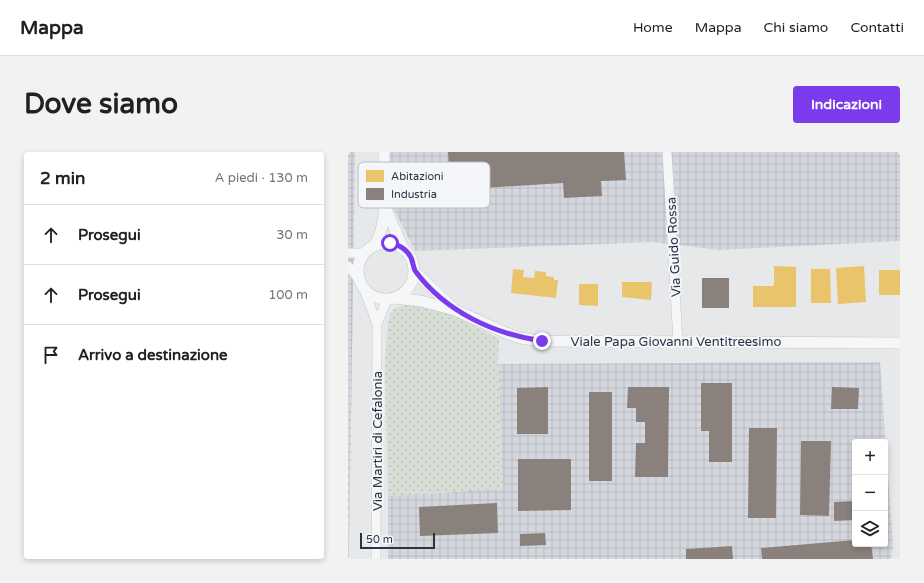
<!DOCTYPE html>
<html lang="it">
<head>
<meta charset="utf-8">
<style>
	:root { --surface:#fff; --page:#f2f2f2; --text:#202124; --muted:#757577; --line:#e0e0e0; --accent:#7c3aed }
	body { margin:0; font-family:"Varela Round",sans-serif; background:var(--page); color:var(--text) }
	.controls { position:absolute; right:12px; bottom:12px; display:grid; overflow:hidden; border-radius:4px; box-shadow:0 2px 6px #0003 }
	.controls button { width:36px; height:36px; display:grid; place-items:center; padding:0; border:0; border-bottom:1px solid var(--line); background:var(--surface); color:var(--text); font:20px sans-serif }
	.scale { position:absolute; left:12px; bottom:10px; width:75px; box-sizing:border-box; padding-left:4px; border:2px solid #2b3445; border-top:0; font-size:11px; line-height:14px; white-space:nowrap; color:#2b3445; -webkit-text-stroke:3px #f4f6f9; paint-order:stroke }
	.stop { position:absolute; width:12px; height:12px; margin:-9px; border:3px solid #7c3aed; border-radius:50%; background:#fff }
	.stop.end { background:#7c3aed; border-color:#fff; box-shadow:0 1px 4px #0008 }
	.list { margin:0; padding:0; list-style:none }
	h2 { display:flex; justify-content:space-between; align-items:center; height:52px; margin:0; padding:0 16px; font-size:17px }
	h2 small { font-size:13px; font-weight:400; color:var(--muted) }
	.list li { display:grid; grid-template-columns:26px 1fr auto; gap:12px; align-items:center; box-sizing:border-box; height:60px; padding:0 16px; border-top:1px solid var(--line) }
	.list b { display:block; font-size:15px; white-space:nowrap }
	.list em { font-size:13px; font-style:normal; color:var(--muted) }
	.icon { flex:none; width:22px; height:22px; fill:none; stroke:currentColor; stroke-width:2; stroke-linecap:round; stroke-linejoin:round }
	.map { position:relative; flex:none; width:552px; height:407px; overflow:hidden; border-radius:4px }
	header { display:flex; align-items:center; gap:24px; box-sizing:border-box; height:56px; padding:0 20px; background:var(--surface); border-bottom:1px solid var(--line) }
	header strong { font-size:19px }
	nav { display:flex; gap:22px; margin-inline-start:auto; font-size:14px }
	.intro { display:flex; align-items:center; justify-content:space-between; box-sizing:border-box; height:96px; padding:0 24px }
	h1 { margin:0; font-size:28px }
	.button { padding:10px 18px; border-radius:4px; background:var(--accent); color:#fff; font-size:14px; font-weight:700 }
	main { display:flex; gap:24px; padding:0 24px }
	aside { flex:1; background:var(--surface); border-radius:4px; box-shadow:0 2px 6px #0003 }
	.map>svg:first-child { display:block }
	.industrial { fill:url(#industrial-grid); fill-rule:evenodd }
	.grass { fill:url(#grass-dots) }
	.homes { fill:#e9c46a }
	.industry { fill:#8a817c }
	.lines { fill:none; stroke-linecap:round; stroke-linejoin:round }
	.minor-casing { stroke:#c4c6c8; stroke-width:10 }
	.tertiary-casing { stroke:#c4c6c8; stroke-width:12 }
	.minor { stroke:#f5f6f7; stroke-width:9 }
	.tertiary { stroke:#f5f6f7; stroke-width:11 }
	.route { stroke:#7c3aed; stroke-width:5 }
	.labels { text-anchor:middle; stroke-width:4; stroke-linejoin:round; paint-order:stroke }
	.street-label { font-size:13px; fill:#2b3445; stroke:#f4f6f9 }
	.key { fill:#f4f6f9; stroke:#b8bcc3; stroke-width:1 }
	.key-label { font-size:11px; fill:#2b3445 }
</style>
</head>
<body>
<header>
<strong>Mappa</strong>
<nav><a>Home</a><a>Mappa</a><a>Chi siamo</a><a>Contatti</a></nav>
</header>
<div class="intro"><h1>Dove siamo</h1><a class="button">Indicazioni</a></div>
<main>
<aside>
<h2>2 min<small>A piedi · 130 m</small></h2>
<ul class="list">
<li><svg class="icon" aria-label="ahead" viewBox="0 0 24 24"><path d="M12 20V5M6 11l6-6 6 6"/></svg><div><b>Prosegui</b></div><em>30 m</em></li>
<li><svg class="icon" aria-label="ahead" viewBox="0 0 24 24"><path d="M12 20V5M6 11l6-6 6 6"/></svg><div><b>Prosegui</b></div><em>100 m</em></li>
<li><svg class="icon" aria-label="arrive" viewBox="0 0 24 24"><path d="M6 21V4h12l-3 4 3 4H6"/></svg><div><b>Arrivo a destinazione</b></div></li>
</ul>
</aside>
<div class="map">
<svg width="552" height="407" viewBox="0 0 552 407">
	<defs>
		<pattern id="industrial-grid" width="8" height="8" patternUnits="userSpaceOnUse"><rect width="8" height="8" fill="#d4d7dd"/><path d="M0 4h8M4 0v8" fill="none" stroke="#b6b9bf"/></pattern>
		<pattern id="grass-dots" width="8" height="8" patternUnits="userSpaceOnUse"><rect width="8" height="8" fill="#d6ded6"/><path d="M2 2h.1M6 6h.1" fill="none" stroke="#b8bfb9" stroke-width="1.8" stroke-linecap="round"/></pattern>
	</defs>
	<rect width="100%" height="100%" fill="#e6e8ea"/>
	<!-- industrial -->
	<path class="industrial" d="M0 0H7L1 407H0Z
		M42 0H552V89L371 98 304 90 67 99 43 52Z
		M532 210 545 395 543 407H40V344L155 337 150 212ZM507 290H537V392H507Z"/>
	<!-- grass -->
	<path class="grass" d="M58 153 81 155 100 160 151 187 150 212 155 337 40 344 37 211 40 170 42 162 47 156Z"/>
	<!-- homes -->
	<path class="homes" d="M426 114 448 115V155H405V134H426Z
		M516 114 518 150 490 152 488 116Z
		M165 117 176 118 175 125 186 126 187 119 198 120V124L206 125V128H210L208 146 163 141Z
		M463 117H482L483 151H463Z
		M531 118H552V143H531Z
		M274 130H304L303 148 274 145Z
		M231 132H250V154L231 153Z"/>
	<!-- industry -->
	<path class="industry" d="M100 0H276L278 28 253 29 254 44 216 46 215 31 102 38Z
		M354 126H381V156H354Z
		M353 231H384V310H361V279H353Z
		M200 235V282H169V236Z
		M280 235H321L320 325H287L288 291H297V270H288V256H279Z
		M484 235 511 236 510 257H483Z
		M241 240H264V329H241Z
		M401 276H429L428 366H400Z
		M453 289H483L481 364 452 363Z
		M170 307H223V358L170 359Z
		M507 349V368L486 369V350Z
		M149 351 150 381 72 384 71 355Z
		M197 381 198 393 172 394V382Z
		M507 388V392H523L525 407H414L413 396Z
		M384 394 385 407H338V397Z"/>
	<g class="lines">
		<defs>
			<path id="minor" d="M319 0 330 190
				M0 101H16
				M0 114 12 129
				M15 135 29 172
				M28 407 29 172 39 147"/>
			<path id="tertiary" d="M37 55 55 96
				M10 119a28 28 0 1 1 56 0a28 28 0 1 1-56 0Z
				M27 93C42 66 36 29 36 0
				M66 119 104 155
				M46 146 73 149 107 158 158 181 172 186 194 189 552 191"/>
		</defs>
		<!-- minor casing -->
		<use href="#minor" class="minor-casing"/>
		<!-- tertiary casing -->
		<use href="#tertiary" class="tertiary-casing"/>
		<!-- minor -->
		<use href="#minor" class="minor"/>
		<!-- tertiary -->
		<use href="#tertiary" class="tertiary"/>
	</g>
	<g class="lines">
		<!-- route -->
		<path class="route" d="M42 91C53 93 63 100 65 112 66 115 66 118 68 120 98 160 146 182 194 189"/>
	</g>
	<g class="labels">
		<!-- street labels -->
		<g class="street-label">
			<text transform="translate(325 95) rotate(-93)" y="5">Via Guido Rossa</text>
			<text x="328" y="194">Viale Papa Giovanni Ventitreesimo</text>
			<text transform="translate(29 289) rotate(-90)" y="5">Via Martiri di Cefalonia</text>
		</g>
	</g>
	<!-- legend -->
	<rect x="10" y="10" width="132" height="46" rx="6" class="key"/>
	<rect x="18" y="18" width="18" height="12" fill="#e9c46a"/>
	<rect x="18" y="36" width="18" height="12" fill="#8a817c"/>
	<g class="key-label">
		<text x="43" y="28">Abitazioni</text>
		<text x="43" y="46">Industria</text>
	</g>
</svg>
<div class="controls">
<button>+</button>
<button>−</button>
<button><svg class="icon" aria-label="layers" viewBox="0 0 24 24"><path d="M12 4l9 5-9 5-9-5zM3 14l9 5 9-5"/></svg></button>
</div>
<div class="scale">50 m</div>
<div class="stop" style="left:42px;top:91px"></div>
<div class="stop end" style="left:194px;top:189px"></div>
</div>
</main>
</body>
</html>
